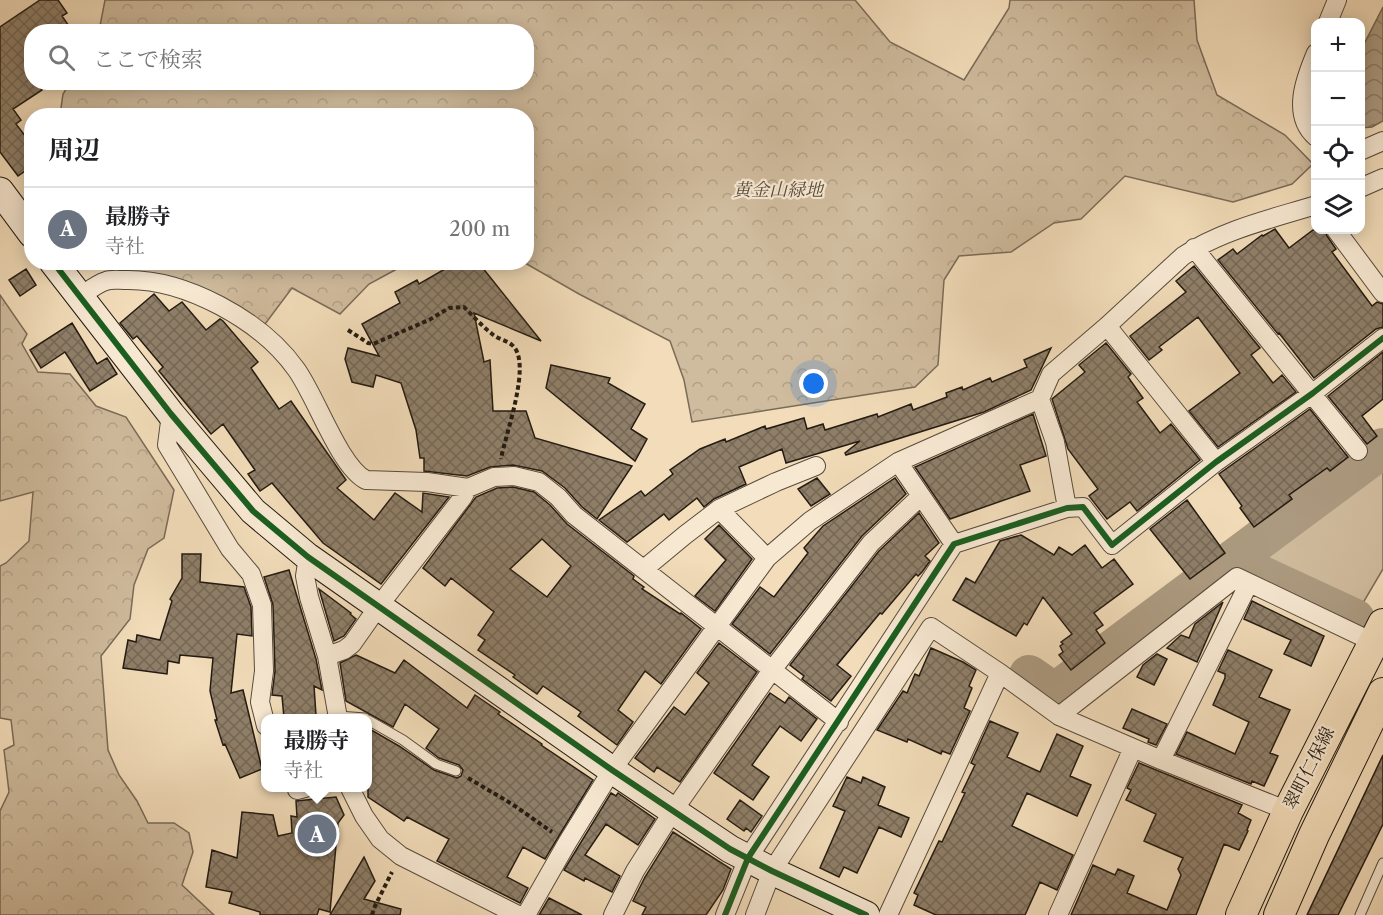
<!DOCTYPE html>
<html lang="ja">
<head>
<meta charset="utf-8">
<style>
	:root { --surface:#fff; --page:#f6f6f6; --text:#202124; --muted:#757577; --line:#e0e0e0; --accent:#ea580c }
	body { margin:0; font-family:"Libre Caslon Text","Noto Serif JP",serif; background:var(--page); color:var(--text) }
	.controls { position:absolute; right:18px; top:18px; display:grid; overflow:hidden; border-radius:12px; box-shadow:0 3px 15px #0003 }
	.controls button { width:54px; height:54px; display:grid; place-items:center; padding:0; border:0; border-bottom:2px solid var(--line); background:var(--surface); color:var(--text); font:30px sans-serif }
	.you { position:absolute; left:814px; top:384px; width:21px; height:21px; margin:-15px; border:4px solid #fff; border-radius:50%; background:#1a73e8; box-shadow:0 0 0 9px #1a73e833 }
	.badge { display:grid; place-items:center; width:39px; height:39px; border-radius:50%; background:var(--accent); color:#fff; font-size:20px; font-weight:700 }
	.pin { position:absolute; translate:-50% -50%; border:3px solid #fff; box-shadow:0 2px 6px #0006 }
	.popup { position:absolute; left:261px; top:714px; width:111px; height:78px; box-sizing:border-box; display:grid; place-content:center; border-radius:12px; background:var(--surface); filter:drop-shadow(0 2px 4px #0005); font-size:20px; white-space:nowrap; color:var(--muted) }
	.popup b { font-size:22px; color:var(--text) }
	.popup::after { content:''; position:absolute; left:50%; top:100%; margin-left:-12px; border:12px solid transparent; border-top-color:var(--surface) }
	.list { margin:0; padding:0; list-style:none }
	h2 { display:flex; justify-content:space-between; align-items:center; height:78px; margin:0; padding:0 24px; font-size:26px }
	h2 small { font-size:20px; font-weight:400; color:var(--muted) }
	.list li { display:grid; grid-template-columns:39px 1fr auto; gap:18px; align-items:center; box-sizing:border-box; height:84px; padding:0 24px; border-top:2px solid var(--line) }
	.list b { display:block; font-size:22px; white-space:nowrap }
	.list p { margin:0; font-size:20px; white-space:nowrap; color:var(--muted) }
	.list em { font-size:20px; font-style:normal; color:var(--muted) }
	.icon { flex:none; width:33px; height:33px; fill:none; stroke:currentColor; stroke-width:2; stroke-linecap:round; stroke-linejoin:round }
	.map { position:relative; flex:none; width:1383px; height:915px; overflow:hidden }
	.search { position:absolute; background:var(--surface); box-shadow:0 3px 15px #0003; left:24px; top:24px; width:510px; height:66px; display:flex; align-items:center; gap:15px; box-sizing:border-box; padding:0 21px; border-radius:24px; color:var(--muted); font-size:22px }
	.panel { position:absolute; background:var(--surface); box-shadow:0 3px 15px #0003; left:24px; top:108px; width:510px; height:162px; border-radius:24px }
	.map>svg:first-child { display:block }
	.forest { fill:url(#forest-crowns); stroke:#7a6b58; stroke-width:1.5 }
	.park { fill:#cfbb9d; stroke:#7a6b58; stroke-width:1.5 }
	.water { fill:url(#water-waves); stroke:#766754; stroke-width:1.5 }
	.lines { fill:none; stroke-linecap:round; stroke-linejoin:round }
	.river { stroke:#ac9a80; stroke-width:40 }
	.building { fill:url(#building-cross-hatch); stroke:#241b12; stroke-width:1.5; fill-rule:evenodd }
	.lane-casing { stroke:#584b3c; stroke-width:11 }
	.street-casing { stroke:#584b3c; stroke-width:20 }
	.secondary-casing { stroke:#241b12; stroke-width:29 }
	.primary-casing { stroke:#241b12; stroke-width:32 }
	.path { stroke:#241b12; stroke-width:4; stroke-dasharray:4.5 3; stroke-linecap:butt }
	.lane { stroke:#f7e8d2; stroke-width:9 }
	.street { stroke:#f7e8d2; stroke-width:18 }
	.secondary { stroke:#f7e8d2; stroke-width:27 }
	.primary { stroke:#f2dcb9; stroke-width:30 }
	.cycleway-casing { stroke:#f7e8d2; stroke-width:10 }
	.cycleway { stroke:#1b5e20; stroke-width:6 }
	.labels { text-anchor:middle; stroke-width:4.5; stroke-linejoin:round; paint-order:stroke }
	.park-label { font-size:18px; font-style:italic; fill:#574b3c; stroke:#f7e8d2 }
	.street-label { font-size:18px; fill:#241b12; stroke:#f7e8d2 }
</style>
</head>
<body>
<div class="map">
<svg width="1383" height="915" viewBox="0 0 1383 915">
	<defs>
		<pattern id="forest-crowns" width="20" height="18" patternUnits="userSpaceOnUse" patternTransform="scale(1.5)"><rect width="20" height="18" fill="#cfbb9d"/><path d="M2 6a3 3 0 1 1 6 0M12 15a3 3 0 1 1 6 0" fill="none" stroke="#b2a086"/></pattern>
		<pattern id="water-waves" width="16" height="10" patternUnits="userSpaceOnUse" patternTransform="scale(1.5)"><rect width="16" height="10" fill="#ac9a80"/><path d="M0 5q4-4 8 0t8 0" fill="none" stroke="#8c7d67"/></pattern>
		<pattern id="building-cross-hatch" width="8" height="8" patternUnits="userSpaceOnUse" patternTransform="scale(1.5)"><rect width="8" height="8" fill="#8f7f69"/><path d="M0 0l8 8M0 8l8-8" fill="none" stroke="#756755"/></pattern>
	</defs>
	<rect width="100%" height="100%" fill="#f2dcb9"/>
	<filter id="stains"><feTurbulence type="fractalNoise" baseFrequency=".00333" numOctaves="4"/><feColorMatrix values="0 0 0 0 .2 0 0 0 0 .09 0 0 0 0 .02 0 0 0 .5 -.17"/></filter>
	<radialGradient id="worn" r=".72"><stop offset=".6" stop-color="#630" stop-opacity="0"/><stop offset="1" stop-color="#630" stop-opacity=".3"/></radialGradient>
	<!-- forest -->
	<path class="forest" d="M105 0H855L890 42 964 80 1009 8 1010 0H1194L1197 40 1217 95 1285 135 1313 164 1292 184 1233 202 1125 176 1081 219 1054 223 1011 252 959 256 944 280 938 365 915 387 692 422 684 380 670 341 579 294 525 263 526 116 60 115 63 94 70 83 526 82V32L99 31Z
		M113 263H408L369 284 340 314 292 288 265 324 190 289 119 268Z
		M0 295 27 334 22 344 38 372 70 374 96 406 126 417 174 490 164 538 148 549 134 585 130 619 101 656 108 750 119 775 137 801 148 823H174L189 833 193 852 182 885 214 915H0V811L9 792 4 750 14 745 11 720 0 718V566L6 563 29 541 33 492 0 501Z"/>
	<!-- park -->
	<path class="park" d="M1383 462V569L1360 608 1265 566 1261 555Z"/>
	<!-- water -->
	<path class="water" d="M1383 7V121L1372 127 1361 128V50Z"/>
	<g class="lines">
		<!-- river -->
		<path class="river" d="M1237 557 1256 573 1355 619
			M1029 675 1052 691 1058 690 1383 448"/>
	</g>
	<!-- building -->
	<path class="building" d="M40 0H58L67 13 62 16 73 32H32V82H37L42 90 13 109 21 120 16 124 32 145V166L18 176 0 152V27Z
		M1275 229 1289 248 1313 230H1325L1327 236 1336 249 1332 252 1372 306 1377 302 1383 304V327L1376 329 1314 378 1279 333 1278 334 1218 260 1233 249 1237 254 1262 235 1263 236Z
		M457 262H478L541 341 474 313 484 362 490 360 493 411H526L535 438 632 466 597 519 582 507 565 488 542 471 513 465 490 467 467 476 424 471V458H420L416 430 401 383 376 375 373 387 352 382 345 359 348 348 379 356 362 324 400 303 395 292 417 280 419 284Z
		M1194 266 1260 348 1251 355 1273 383 1282 375 1296 392 1218 447 1189 411 1240 373 1198 317 1159 347 1162 350 1149 360 1130 336 1186 292 1176 281Z
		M26 269 36 285 20 296 9 280Z
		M154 294 169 311 182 302 206 330 220 319 223 321 258 362 251 368 279 409 291 401 346 480 337 488 374 520 395 493 422 512 423 493 449 497 381 584 323 543 272 483 260 491 248 474 255 470 223 424 211 434 159 371 163 367 137 336 133 339 120 323Z
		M72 323 97 364 107 358 117 374 90 391 65 352 41 368 30 350Z
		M1106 343 1131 374 1128 377 1143 398 1137 402 1160 433 1171 424 1200 460 1137 511 1130 502 1107 519 1089 496 1098 489 1068 449 1052 399 1085 372 1079 365Z
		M1051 348 1031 390 984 412 846 455 845 453 860 441 786 463 782 449 739 467 746 484 714 499 704 507 697 498 669 520 664 514 627 542 599 520 641 491 645 496 673 474 670 470 700 449 725 439 726 442 765 426 766 429 804 418 807 429 823 424 825 430 877 414 878 417 911 404 913 410 947 397 946 393 962 387 963 390 990 378 992 382 1027 367 1024 360Z
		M1383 352V399L1362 416 1377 436 1367 444 1328 396Z
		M551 365 610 378 608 383 645 404 631 429 647 439 635 461 546 388Z
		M1310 409 1348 457 1330 471 1327 468 1289 495 1292 499 1254 527 1240 508 1242 506 1219 474Z
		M1033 414 1046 456 1020 465 1030 491 950 519 915 467Z
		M817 478 830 494 811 506 798 489Z
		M895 478 906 494 862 536 770 654 732 624 760 587 774 597 808 553 804 548 823 526Z
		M513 487 534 492 550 505 567 524 634 576 633 579 644 587 642 589 680 614 681 613 701 629 661 684 645 671 618 710 633 722 617 745 578 716 581 712 543 686 537 694 513 677 515 675 478 650 485 640 478 635 494 612 451 578 445 586 423 568 476 497 497 488ZM542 539 571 566 547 597 510 569Z
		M1187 500 1225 553 1190 579 1150 529Z
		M919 513 939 543 925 556 930 561 922 572 918 576 916 574 882 614 880 613 837 665 851 676 831 701 802 679 804 676 790 665 879 551Z
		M719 525 752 559 715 611 695 596 726 560 705 539Z
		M1021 535 1054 555 1059 547 1072 555 1085 545 1102 568 1114 559 1133 584 1094 613 1103 625 1096 630 1105 643 1071 670 1059 655 1063 652 1060 646 1063 644 1061 642 1072 634 1043 597 1027 625 1024 623 1016 636 953 600 966 578 975 583 1000 541Z
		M182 554H201L200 582 244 587 251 607 252 636 237 634 231 693 243 690 262 769 240 778 225 744 223 745 215 720H217L210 691 213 658 180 655 179 663 168 661 167 674 123 668 128 640 136 642 137 635 160 640 172 601 170 599 182 578Z
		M289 570 316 659 322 690 314 686 316 715 302 716V718H284L282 696 272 695 275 671 273 605 264 577Z
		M319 589 351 613 350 614 356 619 344 636 334 641Z
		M1252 601 1324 636 1311 666 1284 654 1291 640 1244 619Z
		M1223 602 1197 662 1167 648 1181 635 1189 638 1195 624Z
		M719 643 757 672 680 782 657 767 654 772 635 758 674 707 685 715 709 683 697 673Z
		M931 648 963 662 976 670 969 686 972 688 964 708 970 711 950 754 942 751 941 754 908 739 907 742 877 730 903 691 907 693 915 674 919 676Z
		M1228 650 1272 670 1259 697 1290 710 1270 753 1278 756 1264 786 1252 781 1251 784 1176 754 1187 732 1235 754 1249 722 1213 705 1225 678V674L1218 671Z
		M1157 654 1167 659 1154 685 1137 677 1143 665Z
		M356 655 395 673 404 660 467 708 475 695 500 712 498 714 542 744 541 745 593 780 545 859 523 847 507 877 528 888 520 903 437 861 449 839 407 817 404 821 368 797V728L399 746 434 770 457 778 461 776 463 770 459 765 439 758 426 748 439 729 405 704 393 727 346 701 340 663Z
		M770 693 785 703 789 697 817 719 801 741 780 726 752 765 769 777 753 800 714 773Z
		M1132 709 1167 724 1156 745 1148 742 1149 739 1123 728Z
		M990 721 1018 733 1007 757 1040 772 1057 734 1083 746 1070 776 1091 785 1077 816 1027 793 1012 826 1073 855 1057 890 1040 882 1025 915H936L914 905 918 895 914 893 939 841 942 842 965 793 962 792 975 765 971 763Z
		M1383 755V824L1338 915H1307Z
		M1139 763 1242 805 1238 813 1251 820 1247 830 1248 831 1239 850 1224 844 1196 915H1071L1093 865 1115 875 1118 869 1134 876 1127 893 1167 910 1181 875 1178 869 1183 858 1144 841 1156 814 1126 800 1131 790 1127 788Z
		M847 777 861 783 863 777 885 787 878 805 909 818 901 837 879 827 857 873 844 867 839 877 820 868 845 811 833 806Z
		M611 793 616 796 618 793 655 819 638 845 606 824 585 855 620 876 612 892 585 878 584 881 564 870Z
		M336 797 344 815 338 823 330 912 319 909 317 915H260V912L229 903 232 892 206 887 212 850 237 858 242 812 273 815 278 836 292 833 291 816 297 817 296 801Z
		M740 800 762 816 751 832 746 828 744 831 727 819Z
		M673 832 731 869 723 890 706 915H642L646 907 633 901 645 877Z
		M364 857 375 881 364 899 401 909 400 915H330Z
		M549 898 582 915H539Z"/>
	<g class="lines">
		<defs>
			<path id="lane" d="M338 716 365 718
				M368 720 403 740 436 764 456 771
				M1360 915 1383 863"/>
			<path id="street" d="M1328 22 1337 0
				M1316 53C1305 79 1291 115 1316 137
				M1360 151 1383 141
				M1360 188 1383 178
				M1336 230 1383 293
				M1194 248 1358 451
				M78 298C87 292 96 284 106 281 111 279 118 280 124 280 184 278 261 320 296 369 316 396 339 466 366 480L427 482 468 488 494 477 514 476 539 482 558 497 574 515 839 722
				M1107 326 1216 462
				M171 414 167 445 230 549 251 574 262 605 264 671 260 702 266 726
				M898 462 954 544
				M1067 508 1055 442 1040 399 1051 374 1107 326 1183 256C1222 230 1271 219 1316 205
				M719 509 767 558
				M308 557 305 576 309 597 327 656 338 718
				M644 569 685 535 719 509 776 482 816 466
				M327 656 344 650 352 644 378 607 463 497 468 488
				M1059 716 1237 577 1373 642
				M1161 760 1249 583
				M297 788V790L305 788
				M350 788 364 816 380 839 401 856 518 915
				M526 915 567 843 612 770 767 558 810 521 898 462 1040 399
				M613 915 635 871 673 811 772 670 871 543 921 496
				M725 915 748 858 954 544 1067 508 1083 507 1112 545 1216 462 1313 393 1383 338
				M755 915 772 871 931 627 1000 673 1059 716 1161 760 1288 811
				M888 915 1000 673
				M1058 915 1133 748"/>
			<path id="secondary" d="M0 191 32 234
				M53 262 171 414 253 511 308 557 612 770 730 849 772 871 866 915"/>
			<path id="primary" d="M1241 915 1288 811 1383 624
				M1279 915 1314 835 1383 693"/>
		</defs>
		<!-- lane casing -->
		<use href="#lane" class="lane-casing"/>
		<!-- street casing -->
		<use href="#street" class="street-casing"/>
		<!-- secondary casing -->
		<use href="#secondary" class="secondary-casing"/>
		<!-- primary casing -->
		<use href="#primary" class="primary-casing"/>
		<!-- path -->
		<path class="path" d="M348 330 368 343 373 344 429 320 449 308 464 307C473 316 482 326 491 333 497 339 506 340 512 345 533 362 505 435 501 459
			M468 778 512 804 552 832
			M372 915 375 906 392 872"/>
		<!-- lane -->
		<use href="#lane" class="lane"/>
		<!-- street -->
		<use href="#street" class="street"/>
		<!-- secondary -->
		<use href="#secondary" class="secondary"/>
		<!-- primary -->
		<use href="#primary" class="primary"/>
		<defs>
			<path id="cycleway" d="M53 262 171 414 253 511 308 557 612 770 730 849 772 871 866 915
				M725 915 748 858 954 544 1067 508 1083 507 1112 545 1216 462 1313 393 1383 338"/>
		</defs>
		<!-- cycleway casing -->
		<use href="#cycleway" class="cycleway-casing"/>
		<!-- cycleway -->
		<use href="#cycleway" class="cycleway"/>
	</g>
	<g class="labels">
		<!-- park labels -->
		<g class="park-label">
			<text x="778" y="196">黄金山緑地</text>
		</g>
		<!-- street labels -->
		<g class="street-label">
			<text transform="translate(1309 768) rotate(-63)" y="6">翠町仁保線</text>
		</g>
	</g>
	<rect width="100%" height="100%" filter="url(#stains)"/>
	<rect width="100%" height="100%" fill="url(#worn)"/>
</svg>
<div class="controls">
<button>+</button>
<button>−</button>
<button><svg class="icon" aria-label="locate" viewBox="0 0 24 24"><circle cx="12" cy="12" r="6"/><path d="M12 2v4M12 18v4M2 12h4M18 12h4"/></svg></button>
<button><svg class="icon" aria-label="layers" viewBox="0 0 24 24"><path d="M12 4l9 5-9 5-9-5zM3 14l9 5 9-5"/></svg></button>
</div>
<div class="you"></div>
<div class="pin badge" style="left:317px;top:834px;background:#6b7280">A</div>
<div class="popup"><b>最勝寺</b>寺社</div>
<div class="search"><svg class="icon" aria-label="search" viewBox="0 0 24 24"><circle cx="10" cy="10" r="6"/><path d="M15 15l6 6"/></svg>ここで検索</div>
<section class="panel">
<h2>周辺<small></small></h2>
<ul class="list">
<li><span class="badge" style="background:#6b7280">A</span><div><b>最勝寺</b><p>寺社</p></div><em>200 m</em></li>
</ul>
</section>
</div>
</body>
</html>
